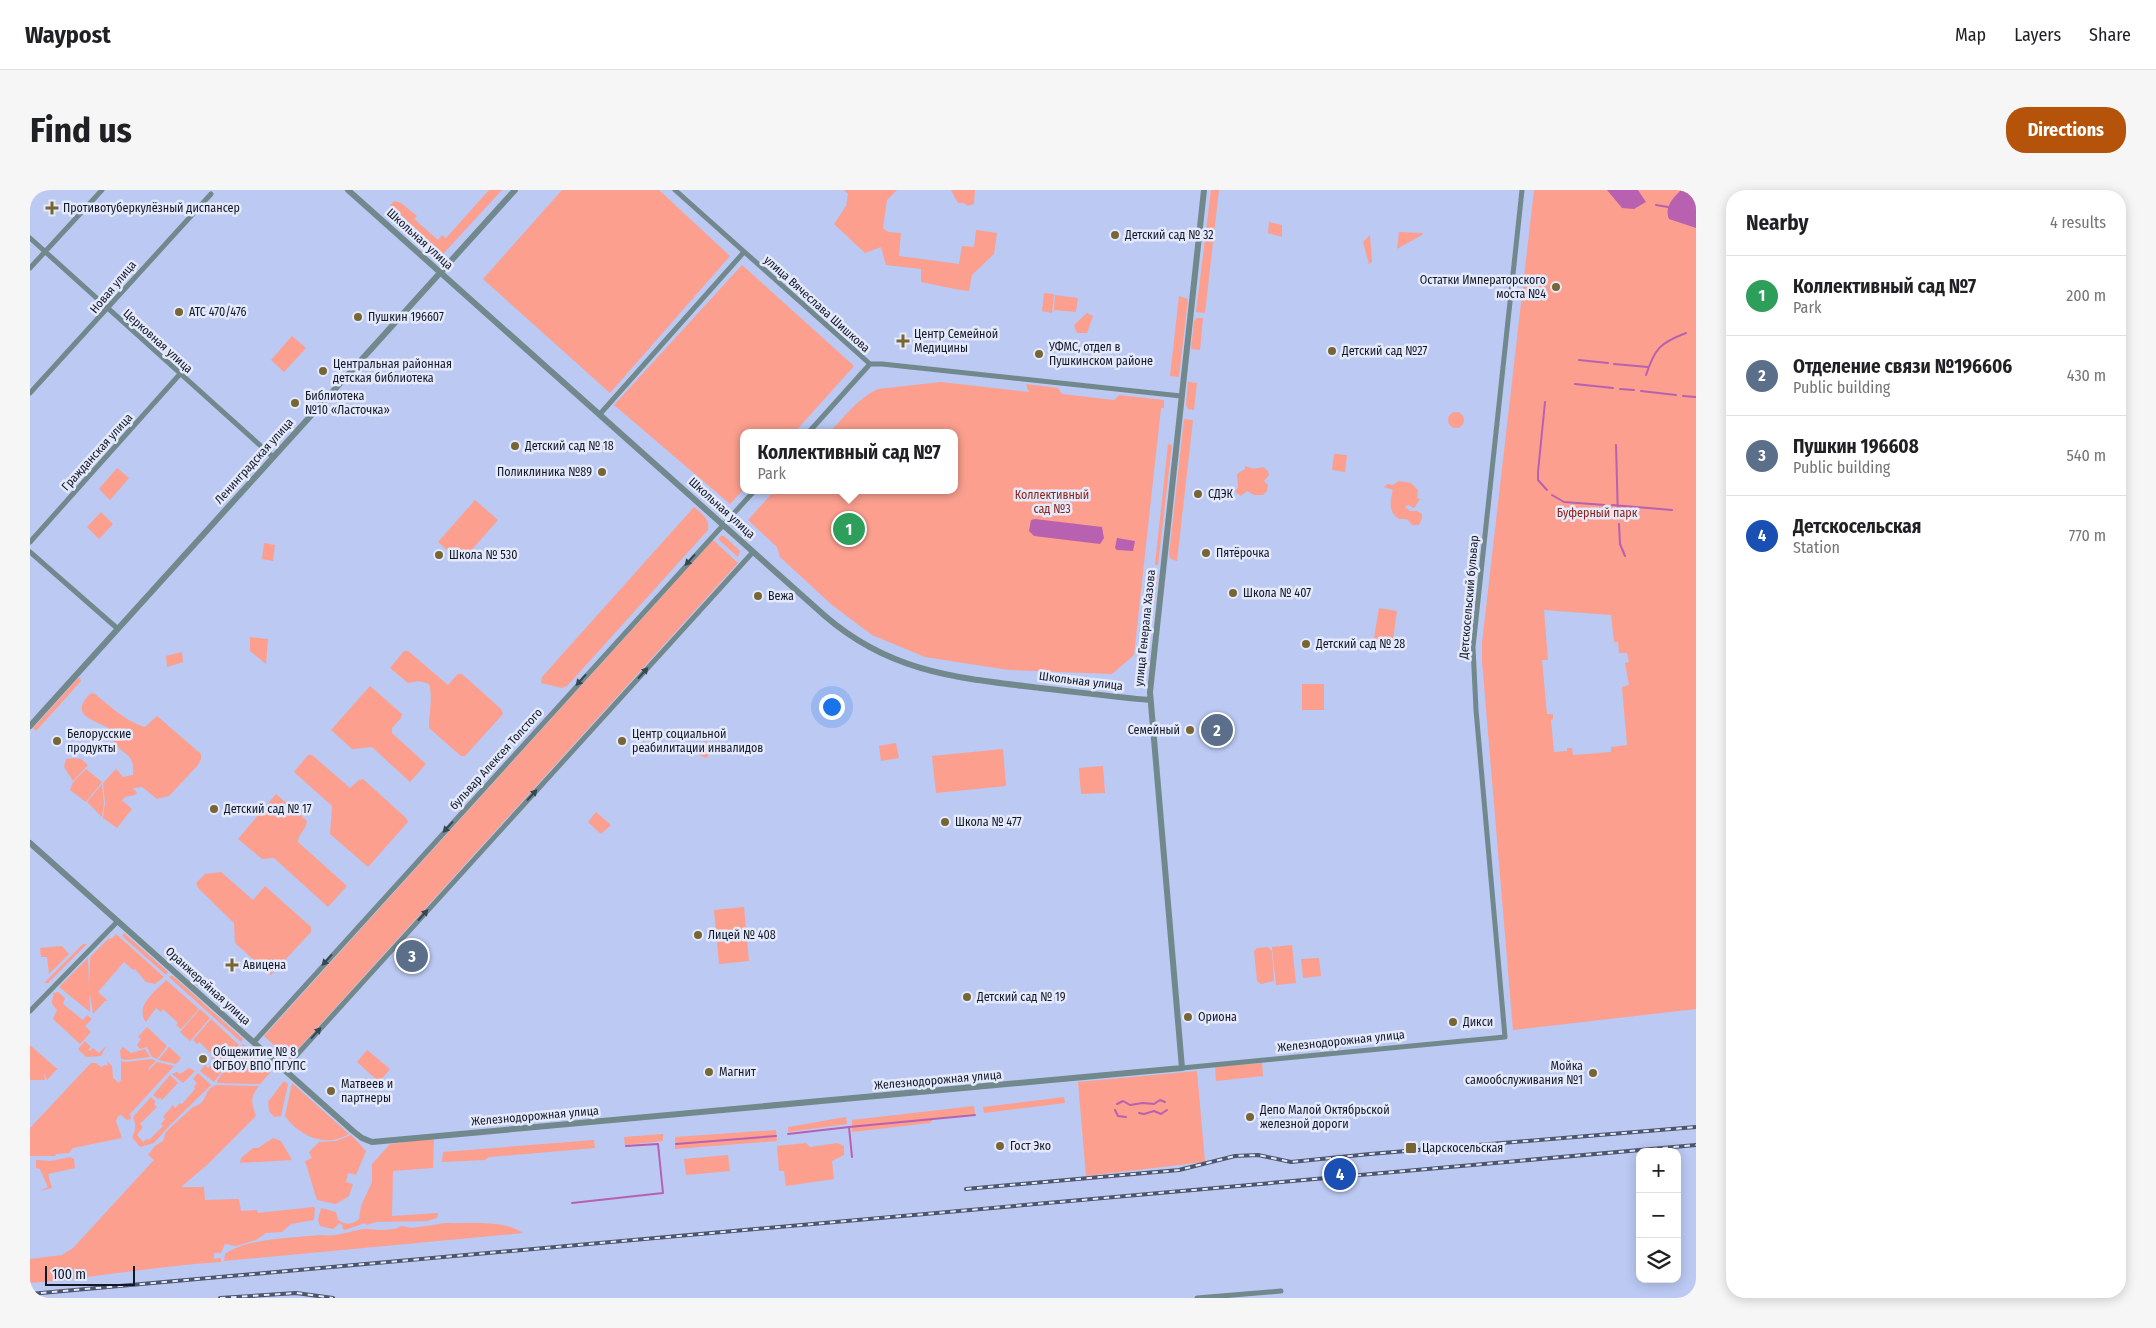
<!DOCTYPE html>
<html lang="en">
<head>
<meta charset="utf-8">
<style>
	:root { --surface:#fff; --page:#f6f6f6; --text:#202124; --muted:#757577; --line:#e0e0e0; --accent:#b45309 }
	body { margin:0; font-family:"Fira Sans Condensed",sans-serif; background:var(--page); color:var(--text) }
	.controls { position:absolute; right:15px; bottom:15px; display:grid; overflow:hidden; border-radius:10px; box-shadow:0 2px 12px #0003 }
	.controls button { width:45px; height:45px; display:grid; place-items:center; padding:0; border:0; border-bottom:1px solid var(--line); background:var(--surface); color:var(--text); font:25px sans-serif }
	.scale { position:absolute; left:15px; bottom:12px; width:90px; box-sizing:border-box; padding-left:5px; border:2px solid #131827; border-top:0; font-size:14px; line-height:18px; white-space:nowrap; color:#131827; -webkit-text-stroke:4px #e4eafc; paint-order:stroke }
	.you { position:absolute; left:801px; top:516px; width:18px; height:18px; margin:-12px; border:4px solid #fff; border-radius:50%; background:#1a73e8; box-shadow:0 0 0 8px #1a73e833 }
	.badge { display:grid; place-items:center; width:32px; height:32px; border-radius:50%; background:var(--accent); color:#fff; font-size:16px; font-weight:700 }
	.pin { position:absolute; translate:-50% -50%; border:2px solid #fff; box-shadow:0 1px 5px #0006 }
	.popup { position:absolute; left:710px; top:239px; width:218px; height:65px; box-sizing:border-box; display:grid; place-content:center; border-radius:10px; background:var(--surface); filter:drop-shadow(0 1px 4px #0005); font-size:16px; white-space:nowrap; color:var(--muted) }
	.popup b { font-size:19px; color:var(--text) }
	.popup::after { content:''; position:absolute; left:50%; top:100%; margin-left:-10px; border:10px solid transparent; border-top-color:var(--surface) }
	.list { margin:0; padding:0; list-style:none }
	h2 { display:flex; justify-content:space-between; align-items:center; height:65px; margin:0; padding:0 20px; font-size:21px }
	h2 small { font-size:16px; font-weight:400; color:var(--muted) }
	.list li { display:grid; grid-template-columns:32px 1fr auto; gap:15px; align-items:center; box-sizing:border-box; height:80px; padding:0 20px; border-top:1px solid var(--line) }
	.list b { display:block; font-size:19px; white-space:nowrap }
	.list p { margin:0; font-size:16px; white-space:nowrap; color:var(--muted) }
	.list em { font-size:16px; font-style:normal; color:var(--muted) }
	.icon { flex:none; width:28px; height:28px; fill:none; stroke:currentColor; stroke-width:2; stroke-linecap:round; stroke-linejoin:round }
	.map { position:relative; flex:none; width:1666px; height:1108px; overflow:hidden; border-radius:20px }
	header { display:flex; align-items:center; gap:30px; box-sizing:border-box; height:70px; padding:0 25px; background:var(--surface); border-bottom:1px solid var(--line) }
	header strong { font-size:24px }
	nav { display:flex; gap:28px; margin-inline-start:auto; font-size:18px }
	.intro { display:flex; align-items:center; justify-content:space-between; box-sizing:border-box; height:120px; padding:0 30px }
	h1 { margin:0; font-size:35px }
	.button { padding:12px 22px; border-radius:20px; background:var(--accent); color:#fff; font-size:18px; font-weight:700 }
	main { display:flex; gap:30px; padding:0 30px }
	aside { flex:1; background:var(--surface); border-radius:20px; box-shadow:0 2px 12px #0003 }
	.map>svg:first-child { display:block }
	.green { fill:#fc9f8f; fill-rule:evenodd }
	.water { fill:#b761b0 }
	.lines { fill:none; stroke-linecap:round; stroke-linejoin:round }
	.stream { stroke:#b761b0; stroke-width:2 }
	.minor { stroke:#71888c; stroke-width:5 }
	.tertiary { stroke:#71888c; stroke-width:6 }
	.rail-casing { stroke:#4d556d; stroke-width:4 }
	.rail { stroke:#e4eafc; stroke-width:2; stroke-dasharray:5.5; stroke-linecap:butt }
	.oneway { fill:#39454f }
	.poi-dot { fill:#776634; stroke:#e4eafc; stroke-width:2 }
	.labels { text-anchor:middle; stroke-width:5; stroke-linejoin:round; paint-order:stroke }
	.poi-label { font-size:12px; fill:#131827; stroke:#e4eafc; text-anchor:start }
	.street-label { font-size:12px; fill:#131827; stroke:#e4eafc }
	.park-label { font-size:12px; fill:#8e2317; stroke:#e4eafc }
</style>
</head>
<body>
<header>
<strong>Waypost</strong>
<nav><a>Map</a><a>Layers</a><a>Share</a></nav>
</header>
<div class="intro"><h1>Find us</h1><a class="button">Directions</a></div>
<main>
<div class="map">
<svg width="1666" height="1108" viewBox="0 0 1666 1108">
	<rect width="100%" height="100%" fill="#bbc9f3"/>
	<!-- green -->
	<path class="green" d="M459 0H472L413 64 360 15 365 11 371 13 387 26 384 29 408 50 412 45 416 48Z
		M532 0H629L700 66 580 203 453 89Z
		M814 0H867L857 10 853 38 858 42 871 43 869 66 929 74 932 56 944 57 946 40 967 43 964 64 942 85 939 101C921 99 908 95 891 92V79L856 75 851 57 835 63 804 34 816 16 818 4Z
		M921 0H945L944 14 938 16 934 13H928Z
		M1181 0H1189L1175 123 1166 122Z
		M1504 0H1666V819L1483 840 1452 471V453ZM1514 420 1581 425 1584 452H1588L1589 463H1597L1599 472 1595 473 1599 495 1592 497 1597 555 1581 557V562L1543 565 1542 558H1537V561L1524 562 1521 530 1523 529V524H1517L1512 470H1518Z
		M1239 32 1252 35V47L1238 43Z
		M1369 42 1393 43 1392 45 1367 59Z
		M1340 45 1342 72 1339 74 1333 52Z
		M712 75 824 176 764 243H714V299L700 314 584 215Z
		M1014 103 1024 104 1022 123 1012 121Z
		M1025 105 1048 108 1046 122 1024 120Z
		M1149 106 1158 109 1149 187 1140 186Z
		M1057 123 1063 126 1057 143H1047L1044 135Z
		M1167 128H1173L1170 160 1161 159 1164 131Z
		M262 146 276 158 254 182 241 170Z
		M911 192 999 202 996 194 1028 198 1032 204 1084 210 1089 205 1134 210V218H1131L1104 465 1082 484 979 480 895 467 842 445 802 415 750 367 747 357 718 330 745 300H924V243H799C814 227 828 208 848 199Z
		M1158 192 1167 193 1164 220 1158 219 1156 215Z
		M1418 230a8 8 0 1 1 16 0a8 8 0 1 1-16 0Z
		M1154 229 1163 230 1147 371 1141 369 1139 365Z
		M1138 254 1142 255 1128 375H1125Z
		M1304 264 1317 265 1315 282 1302 280Z
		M1215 276 1224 279 1233 277 1238 281 1239 285 1234 291 1238 295 1237 301 1233 305H1224L1217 301 1211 306 1205 302 1208 297 1207 284 1215 279Z
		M87 278 99 288 80 310 69 299Z
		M1369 291 1381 293 1388 300 1387 308 1390 309 1384 318 1378 315 1375 317 1380 321H1387L1392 324V328L1389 335H1382L1377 329H1369C1358 322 1360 311 1363 300L1354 297 1357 294 1363 295Z
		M445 310 468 330 431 372 408 352Z
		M664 317C672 324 680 329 678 340L537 496 532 498 511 493 512 487Z
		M71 322 83 334 69 349 57 337Z
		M691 346H694L710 361 708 367 688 349Z
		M683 350 708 373 259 869 234 846Z
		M234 353 245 355 243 371 232 369Z
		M1124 380 1128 381 1119 456H1116Z
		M1349 418 1367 421 1362 457 1343 454Z
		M220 447 238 449 236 474 220 461Z
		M374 461H378L418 495 428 484H432L471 519 473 524 435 566H431L399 538C399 526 403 504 399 494L389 491 378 493 360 478Z
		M152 462 153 472 137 477 136 466Z
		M48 488H50L51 491 6 541 3 538Z
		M1272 494H1294V520H1272Z
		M340 496 372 524 371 528 362 538V543L396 574 380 592 342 557 322 559 301 540Z
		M61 503 65 504C81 517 95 531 115 537L127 526 171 564V569L168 575 139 606 127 609 112 597 103 598 107 603 105 605 95 607 91 612 93 611 102 619 87 638 73 628 75 613 73 593 86 579 93 587 103 585C105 561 92 566 83 551 81 548 81 543 80 539 65 530 37 526 61 503Z
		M675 551 684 559 676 568 662 562Z
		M866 553 869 568 851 571 849 556Z
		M973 559 976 596 906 603 902 566Z
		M278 565H282L320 598 329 590 333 589 376 628 378 632 338 677 300 644 302 616 264 582Z
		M44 568 51 569 58 575 43 591 34 577 36 569Z
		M1073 576 1075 603 1051 604 1049 578Z
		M56 579 72 592 56 612 40 600 43 592Z
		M72 594 74 613 72 627 57 612Z
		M246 604 277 631C276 640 268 644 268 652L317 696 298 717 244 668 232 669 208 649Z
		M566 622 581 635 571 644 558 632Z
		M191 682 223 710 235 696 281 737V742L241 785 205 753 204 733 169 699 166 693 175 684Z
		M714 717 719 771 689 774 684 720Z
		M94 743 138 782 136 785 92 746Z
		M86 744 134 787 125 794 116 792 105 779 103 780 94 772 68 802 78 811H75L63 824 59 799 60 767 79 748 81 749Z
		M53 754H57L18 793H14Z
		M1262 755 1266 793 1246 795 1242 757Z
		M32 756 39 764 19 784 17 767H11L10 758Z
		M1238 757 1242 761 1244 791 1231 794 1227 791 1224 761 1227 758Z
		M58 768 60 822 29 797Z
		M1289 768 1291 786 1273 788 1271 769Z
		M140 786H143L213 849 211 852 139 787Z
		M136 790 169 819 151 839 146 835 148 833 133 819 131 822 126 818 116 832C104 816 126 801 136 790Z
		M28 802 35 808 33 814 53 830 57 825 62 829 55 836 61 842 50 854 23 829 27 820C18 810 24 812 23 803Z
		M170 819 180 828 160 851 150 842Z
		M181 829 209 855 197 875 184 892 170 881 175 875 178 878 186 872 182 868 184 866 169 852 167 854 163 850Z
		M117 837 137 856 127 869 122 867 117 857 110 859 107 855 111 849 108 847Z
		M55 851 61 857 58 860 60 861 63 858 69 863 76 856 71 866 56 867 48 859Z
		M213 854 238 877 240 883 230 894 188 893 187 891Z
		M0 855 26 878H28L17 890 14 883 15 890H0Z
		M93 857 101 863 115 859 120 867 96 870 91 869 90 860Z
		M139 857 151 868 146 874 128 870Z
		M337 860 360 879 349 892 327 872Z
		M121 869 126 871 118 879 119 880 127 872 144 876 100 924 101 929 97 930 91 925 88 926 86 931 92 948 43 958 39 963 26 964 25 966H0V938L61 873H66L71 877 75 875 78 876 77 871 82 876 83 888 89 893 91 890V871L96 872Z
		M1232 873 1233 886 1186 891 1185 877Z
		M159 878 165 881 153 893 142 884 147 882 150 884Z
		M1167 881 1175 972 1056 986 1048 892Z
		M168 883 181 895 140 935 124 953 110 957 102 947C106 941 106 933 103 927L121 907 126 912 124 914 127 917 110 934 113 937 107 945 113 952 117 949 119 950 133 936 131 934 135 929 133 927 143 915 145 918 150 913 152 914 165 899 164 897 167 893 163 889Z
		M140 885 148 893 132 910 130 908 128 909 123 905Z
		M254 891 258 894 251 926 244 927 239 921 238 912Z
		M262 893 319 944C296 958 270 947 255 926Z
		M187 895 229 896C219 908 222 913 226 926L177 975 151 997H174L175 1010 209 1009 211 1021 227 1020 228 1023 283 1017 285 1018 284 1030 261 1034 252 1042 236 1043 226 1050 206 1056 195 1054 191 1063H184V1069L191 1068V1072C126 1076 63 1088 0 1093V1069L32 1065 43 1058 124 970 118 965 125 956 133 951 136 942 141 937 163 917 170 914C177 908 176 897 187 895Z
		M1034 907 1035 913 954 923 953 917Z
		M944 916 945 924 904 928 900 933 822 942V930Z
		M816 927 817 934 758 942V937Z
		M746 940 747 951 645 959V947Z
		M633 944V951L595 955 594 947Z
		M321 945 336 961 326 985 318 983 316 992 323 994 319 1006 306 1014 287 1010 275 971 282 968 279 962 289 952 306 951Z
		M243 948 251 951 262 970 210 973 211 968 223 958H228Z
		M404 948 403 978 363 981 362 1026 408 1023 407 1028 397 1031 346 1032 337 1035 335 1033 315 1040 312 1038 313 1036 310 1033 303 1039 290 1036 288 1030 291 1018 306 1022 308 1030C316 1035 322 1035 329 1029L331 1016 342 992V974L360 954Z
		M564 950 565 958 459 967 455 970 412 972 413 962Z
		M776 953 780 957 807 953 814 956V965L802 971 804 989 756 996 754 981H749L747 956Z
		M698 965 700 981 656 985 654 969Z
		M40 967 44 969 45 978 18 984 22 998 10 1001 18 997 10 979 6 978V970L21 971Z
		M416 1033C441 1034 472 1029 493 1043L194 1071 195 1064C218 1048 262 1048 290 1045 295 1045 301 1046 306 1045 311 1044 331 1039 335 1039 346 1039 362 1042 372 1036L382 1038Z"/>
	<!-- water -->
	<path class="water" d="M1577 0H1608L1616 12 1604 19 1592 18Z
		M1651 0H1666V38L1639 29C1634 17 1643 8 1651 0Z
		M1005 329 1072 337 1074 348 1070 354 1004 346 999 341 1001 330Z
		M1087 348 1105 351 1103 361 1087 360 1085 358Z"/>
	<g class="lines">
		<!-- stream -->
		<path class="stream" d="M1626 15 1638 17
			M1549 170 1578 173
			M1584 174 1618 177
			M1616 185C1625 158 1630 153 1656 143
			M1545 194 1583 198
			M1590 199 1604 200
			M1611 201 1646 205
			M1653 206 1666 207
			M1515 212 1508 282V290L1517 300
			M1586 255 1588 328
			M1522 305 1534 312 1575 315
			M1582 315 1642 320
			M1589 334 1590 354 1595 366
			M1087 914 1093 911 1100 915 1113 913 1124 914 1130 910 1135 912
			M1085 920 1088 926 1096 927
			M1109 923 1114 924 1124 921 1131 924 1137 920
			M819 937 822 967
			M758 944 819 937 945 925
			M646 954 746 946
			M542 1013 633 1003 628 954 596 956"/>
		<!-- minor -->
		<path class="minor" d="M645 0 840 174H852L1151 206
			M0 48 243 267
			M0 78 72 0
			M0 203 181 4
			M570 224 714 62
			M778 243 840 174
			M0 352 150 184
			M0 362 88 439
			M0 821 88 731
			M224 852 725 300
			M1152 878 1475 847 1446 520 1443 457 1492 0
			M254 879 723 362
			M1167 1108 1251 1101"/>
		<!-- tertiary -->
		<path class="tertiary" d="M318 0 795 426C861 483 928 488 1010 498 1047 502 1083 507 1120 510
			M0 536 485 0
			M0 653 323 941 332 948 342 952 1152 878 1120 502 1174 0"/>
		<defs>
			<path id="rail" d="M936 999 1149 980 1205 966 1228 965 1261 972 1340 964 1666 937
				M0 1104 1666 955
				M190 1108 266 1103 303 1108"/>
		</defs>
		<!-- rail casing -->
		<use href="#rail" class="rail-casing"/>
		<!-- rail -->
		<use href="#rail" class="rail"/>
	</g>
	<!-- one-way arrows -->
	<defs><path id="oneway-solid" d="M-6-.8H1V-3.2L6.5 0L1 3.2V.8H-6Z" transform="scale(1.25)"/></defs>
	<g class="oneway">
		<use href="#oneway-solid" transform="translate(660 370) rotate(132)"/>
		<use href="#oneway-solid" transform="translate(613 483) rotate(-48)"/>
		<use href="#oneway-solid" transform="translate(551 490) rotate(132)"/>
		<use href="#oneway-solid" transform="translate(502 605) rotate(-48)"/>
		<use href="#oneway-solid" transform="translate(418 637) rotate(132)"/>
		<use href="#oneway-solid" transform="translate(393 725) rotate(-48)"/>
		<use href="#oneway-solid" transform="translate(297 770) rotate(132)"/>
		<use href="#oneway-solid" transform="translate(286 843) rotate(-48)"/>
	</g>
	<!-- markers -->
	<g class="poi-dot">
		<path d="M19.5 10.5h5v5h5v5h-5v5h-5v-5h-5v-5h5z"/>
		<circle cx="1085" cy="45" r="5"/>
		<circle cx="1526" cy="97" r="5"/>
		<circle cx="149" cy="122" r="5"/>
		<circle cx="328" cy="127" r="5"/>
		<path d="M870.5 143.5h5v5h5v5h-5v5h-5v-5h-5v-5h5z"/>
		<circle cx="1302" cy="161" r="5"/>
		<circle cx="1009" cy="164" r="5"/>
		<circle cx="293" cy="181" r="5"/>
		<circle cx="265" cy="213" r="5"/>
		<circle cx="485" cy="256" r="5"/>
		<circle cx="572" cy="282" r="5"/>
		<circle cx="1168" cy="304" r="5"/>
		<circle cx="1176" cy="363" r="5"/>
		<circle cx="409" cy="365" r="5"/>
		<circle cx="1203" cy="403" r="5"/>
		<circle cx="728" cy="406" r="5"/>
		<circle cx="1276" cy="454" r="5"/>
		<circle cx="1160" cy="540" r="5"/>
		<circle cx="27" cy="551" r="5"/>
		<circle cx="592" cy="551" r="5"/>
		<circle cx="184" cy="619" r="5"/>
		<circle cx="915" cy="632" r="5"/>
		<circle cx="668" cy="745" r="5"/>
		<path d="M199.5 767.5h5v5h5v5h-5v5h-5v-5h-5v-5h5z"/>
		<circle cx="937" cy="807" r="5"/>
		<circle cx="1158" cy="827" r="5"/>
		<circle cx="1423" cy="832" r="5"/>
		<circle cx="173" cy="869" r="5"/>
		<circle cx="679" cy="882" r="5"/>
		<circle cx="1563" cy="883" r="5"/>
		<circle cx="301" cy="901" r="5"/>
		<circle cx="1220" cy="927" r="5"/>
		<circle cx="970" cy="956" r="5"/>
		<rect x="1375" y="952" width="12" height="12" rx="2.5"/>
	</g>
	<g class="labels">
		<!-- poi labels -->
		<g class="poi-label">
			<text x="33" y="22">Противотуберкулёзный диспансер</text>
			<text x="1095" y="49">Детский сад № 32</text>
			<text x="1516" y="94" text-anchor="end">Остатки Императорского<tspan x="1516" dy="14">моста №4</tspan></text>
			<text x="159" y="126">АТС 470/476</text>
			<text x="338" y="131">Пушкин 196607</text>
			<text x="884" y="148">Центр Семейной<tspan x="884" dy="14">Медицины</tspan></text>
			<text x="1019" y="161">УФМС, отдел в<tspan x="1019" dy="14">Пушкинском районе</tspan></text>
			<text x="1312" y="165">Детский сад №27</text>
			<text x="303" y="178">Центральная районная<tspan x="303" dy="14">детская библиотека</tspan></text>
			<text x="275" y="210">Библиотека<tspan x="275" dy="14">№10 «Ласточка»</tspan></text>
			<text x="495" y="260">Детский сад № 18</text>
			<text x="562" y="286" text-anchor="end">Поликлиника №89</text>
			<text x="1178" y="308">СДЭК</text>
			<text x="1186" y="367">Пятёрочка</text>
			<text x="419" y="369">Школа № 530</text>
			<text x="1213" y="407">Школа № 407</text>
			<text x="738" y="410">Вежа</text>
			<text x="1286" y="458">Детский сад № 28</text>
			<text x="1150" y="544" text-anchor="end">Семейный</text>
			<text x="37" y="548">Белорусские<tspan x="37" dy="14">продукты</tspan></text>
			<text x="602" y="548">Центр социальной<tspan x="602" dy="14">реабилитации инвалидов</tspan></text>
			<text x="194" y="623">Детский сад № 17</text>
			<text x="925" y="636">Школа № 477</text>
			<text x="678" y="749">Лицей № 408</text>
			<text x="213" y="779">Авицена</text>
			<text x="947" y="811">Детский сад № 19</text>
			<text x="1168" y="831">Ориона</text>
			<text x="1433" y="836">Дикси</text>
			<text x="183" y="866">Общежитие № 8<tspan x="183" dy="14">ФГБОУ ВПО ПГУПС</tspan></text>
			<text x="1553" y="880" text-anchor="end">Мойка<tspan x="1553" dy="14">самообслуживания №1</tspan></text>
			<text x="689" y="886">Магнит</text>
			<text x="311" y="898">Матвеев и<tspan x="311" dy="14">партнеры</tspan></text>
			<text x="1230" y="924">Депо Малой Октябрьской<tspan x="1230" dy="14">железной дороги</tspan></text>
			<text x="980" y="960">Гост Эко</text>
			<text x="1392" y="962">Царскосельская</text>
		</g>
		<!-- street labels -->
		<g class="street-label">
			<text transform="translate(390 49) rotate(42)" y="4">Школьная улица</text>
			<text transform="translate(83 97) rotate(-50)" y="4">Новая улица</text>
			<text transform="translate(787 114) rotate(42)" y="4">улица Вячеслава Шишкова</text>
			<text transform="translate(128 151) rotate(42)" y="4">Церковная улица</text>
			<text transform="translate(67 262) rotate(-48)" y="4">Гражданская улица</text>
			<text transform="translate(224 271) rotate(-48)" y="4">Ленинградская улица</text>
			<text transform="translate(692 318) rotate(42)" y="4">Школьная улица</text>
			<text transform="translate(1439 407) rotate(-85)" y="4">Детскосельский бульвар</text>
			<text transform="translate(1115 438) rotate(-84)" y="4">улица Генерала Хазова</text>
			<text transform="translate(1051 491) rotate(7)" y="4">Школьная улица</text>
			<text transform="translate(466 569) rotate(-48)" y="4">бульвар Алексея Толстого</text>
			<text transform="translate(178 796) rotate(42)" y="4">Оранжерейная улица</text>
			<text transform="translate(1311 851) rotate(-6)" y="4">Железнодорожная улица</text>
			<text transform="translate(908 890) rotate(-5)" y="4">Железнодорожная улица</text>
			<text transform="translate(505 926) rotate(-5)" y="4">Железнодорожная улица</text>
		</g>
		<!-- park labels -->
		<g class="park-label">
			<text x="1022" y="309">Коллективный<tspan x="1022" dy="14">сад №3</tspan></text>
			<text x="1567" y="327">Буферный парк</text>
		</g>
	</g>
</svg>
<div class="controls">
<button>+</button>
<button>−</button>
<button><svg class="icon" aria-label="layers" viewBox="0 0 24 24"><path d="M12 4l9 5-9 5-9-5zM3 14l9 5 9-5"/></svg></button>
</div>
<div class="scale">100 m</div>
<div class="you"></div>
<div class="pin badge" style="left:819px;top:339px;background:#2e9e5b">1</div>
<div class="popup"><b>Коллективный сад №7</b>Park</div>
<div class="pin badge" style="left:1187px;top:540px;background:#5c6f8a">2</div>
<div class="pin badge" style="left:382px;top:766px;background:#5c6f8a">3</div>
<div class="pin badge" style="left:1310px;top:984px;background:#1a4fb4">4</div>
</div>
<aside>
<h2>Nearby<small>4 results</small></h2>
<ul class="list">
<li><span class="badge" style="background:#2e9e5b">1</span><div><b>Коллективный сад №7</b><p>Park</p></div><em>200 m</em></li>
<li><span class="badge" style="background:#5c6f8a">2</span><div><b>Отделение связи №196606</b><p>Public building</p></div><em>430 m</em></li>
<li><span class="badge" style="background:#5c6f8a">3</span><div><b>Пушкин 196608</b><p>Public building</p></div><em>540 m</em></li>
<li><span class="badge" style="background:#1a4fb4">4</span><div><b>Детскосельская</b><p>Station</p></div><em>770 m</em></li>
</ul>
</aside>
</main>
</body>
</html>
